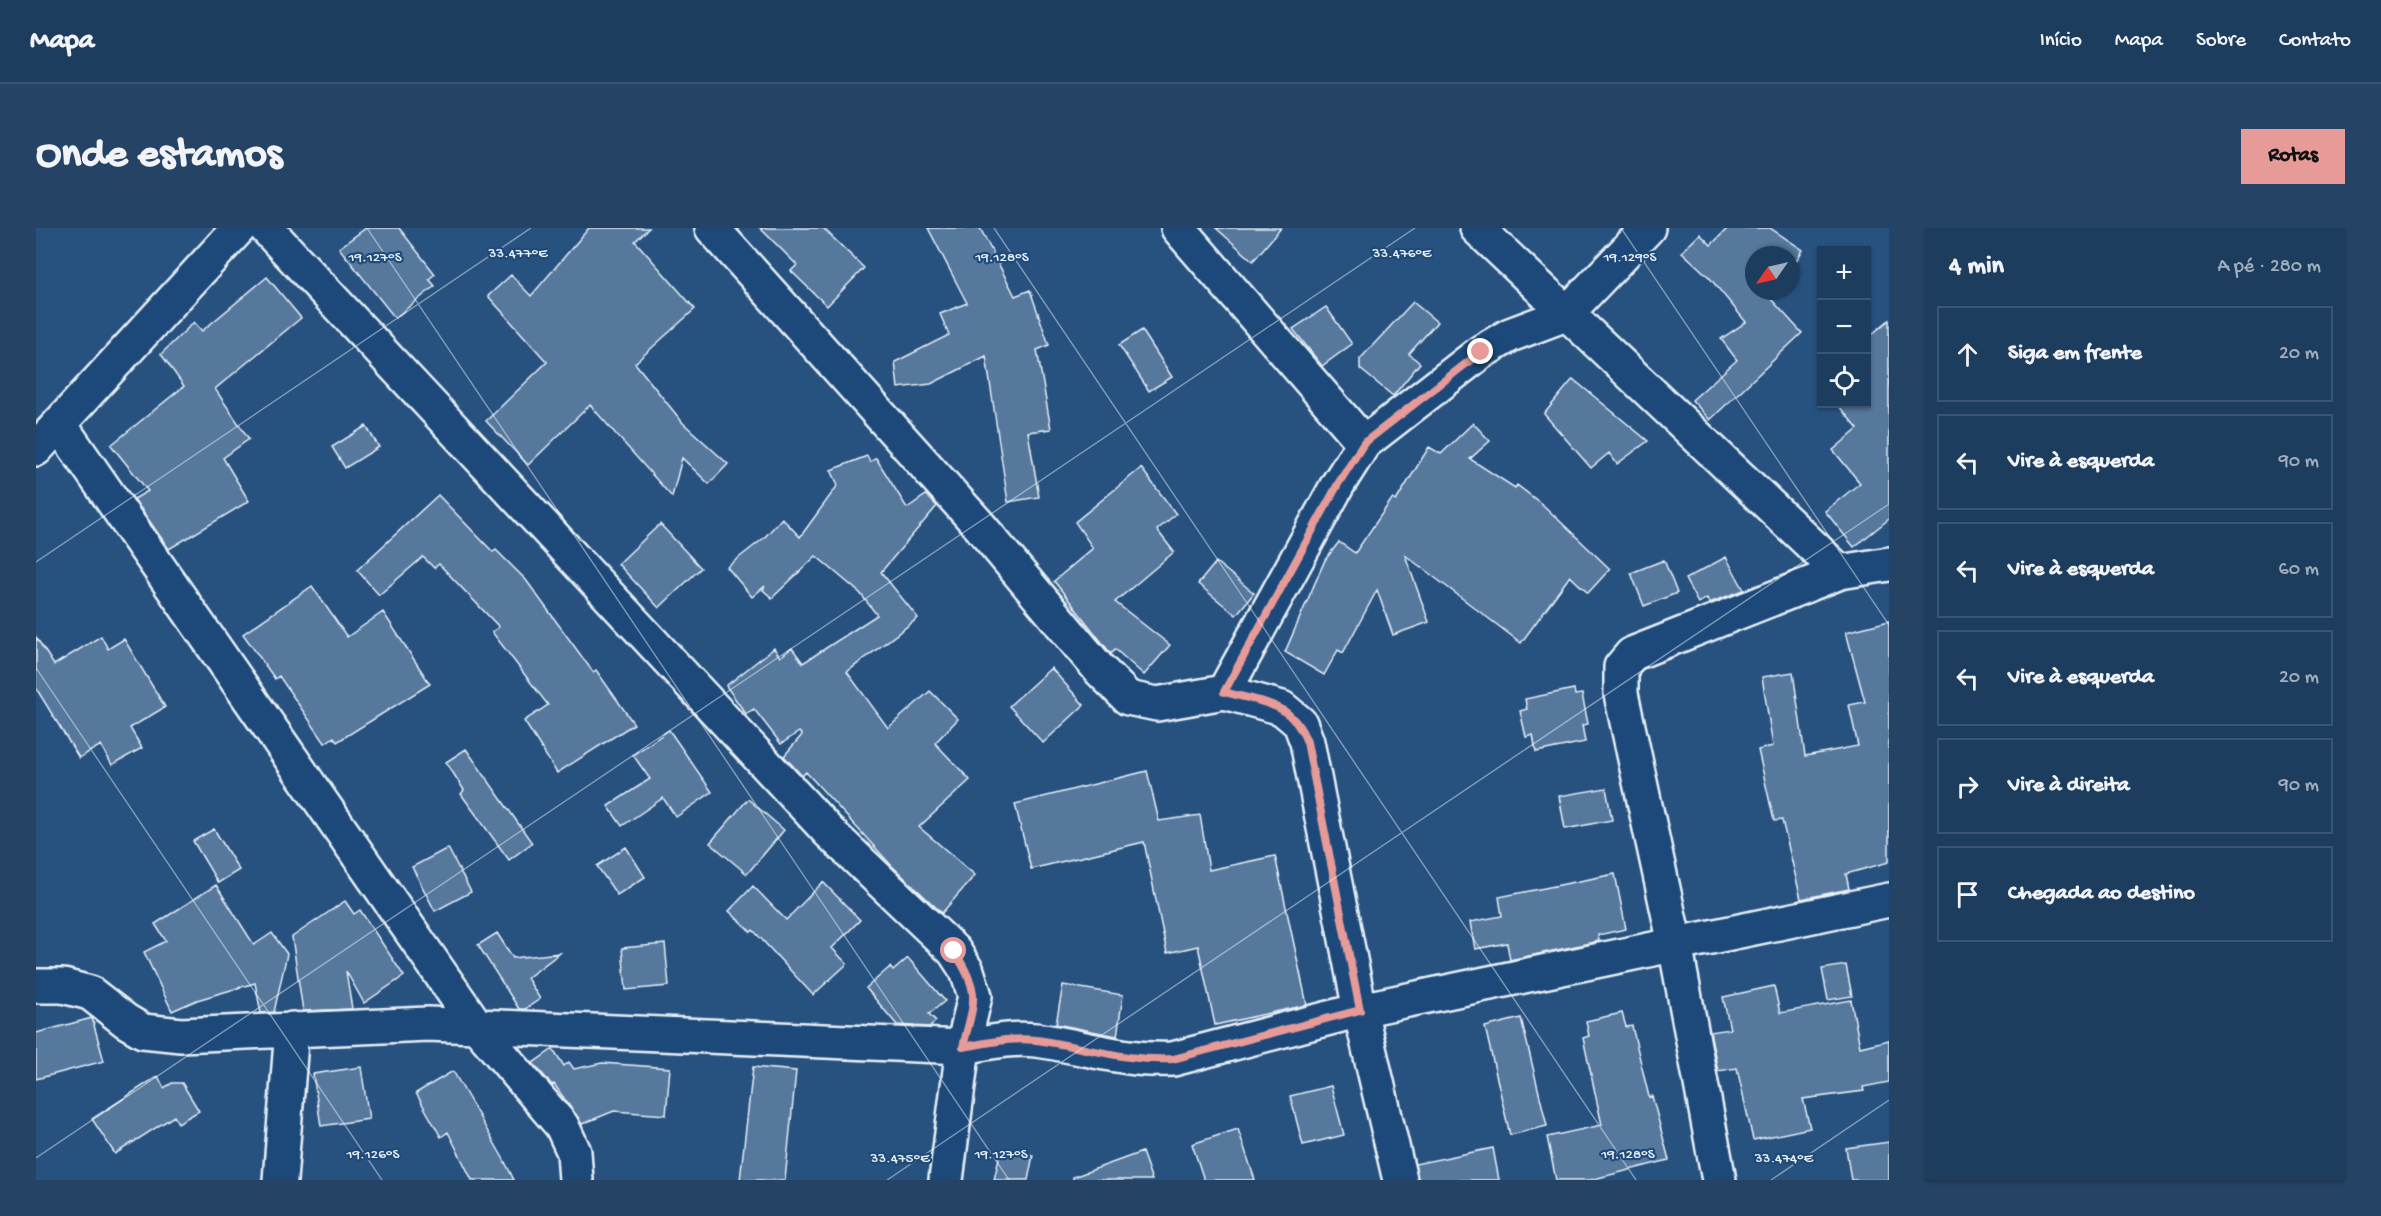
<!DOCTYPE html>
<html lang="pt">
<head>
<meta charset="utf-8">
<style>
	:root { --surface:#1d3d5f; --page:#254465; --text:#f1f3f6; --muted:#a0aebd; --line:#3b5674; --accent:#e69b98 }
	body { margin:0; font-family:"Gochi Hand",sans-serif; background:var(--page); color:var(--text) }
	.controls { position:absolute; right:18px; top:18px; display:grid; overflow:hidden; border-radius:0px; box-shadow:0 2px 4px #0004 }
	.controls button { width:54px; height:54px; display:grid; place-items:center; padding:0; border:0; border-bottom:2px solid var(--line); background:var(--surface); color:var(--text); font:30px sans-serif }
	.compass { position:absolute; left:1709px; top:18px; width:54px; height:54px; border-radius:50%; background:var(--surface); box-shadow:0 2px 4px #0004; rotate:236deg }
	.stop { position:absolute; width:18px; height:18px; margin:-14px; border:4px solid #e69b98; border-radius:50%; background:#fff }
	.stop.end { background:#e69b98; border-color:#fff; box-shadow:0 2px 6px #0008 }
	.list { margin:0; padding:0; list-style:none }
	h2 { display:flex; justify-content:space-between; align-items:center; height:78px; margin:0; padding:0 24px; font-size:26px }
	h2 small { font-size:20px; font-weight:400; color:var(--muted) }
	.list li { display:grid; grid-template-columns:39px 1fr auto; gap:18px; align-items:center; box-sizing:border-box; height:96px; margin:0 12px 12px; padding:0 12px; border:2px solid var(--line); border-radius:0px }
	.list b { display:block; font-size:22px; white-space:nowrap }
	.list em { font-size:20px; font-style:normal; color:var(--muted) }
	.icon { flex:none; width:33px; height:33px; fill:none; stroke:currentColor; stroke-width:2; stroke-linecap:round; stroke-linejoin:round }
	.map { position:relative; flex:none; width:1853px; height:952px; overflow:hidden; border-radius:0px }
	header { display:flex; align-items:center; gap:36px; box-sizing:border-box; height:84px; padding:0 30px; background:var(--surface); border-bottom:2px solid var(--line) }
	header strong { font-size:28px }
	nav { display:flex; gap:33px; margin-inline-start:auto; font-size:21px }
	.intro { display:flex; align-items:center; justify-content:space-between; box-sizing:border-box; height:144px; padding:0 36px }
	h1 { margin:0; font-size:42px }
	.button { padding:15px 27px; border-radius:0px; background:var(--accent); color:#111; font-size:21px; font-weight:700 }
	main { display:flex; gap:36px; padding:0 36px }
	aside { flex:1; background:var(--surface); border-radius:0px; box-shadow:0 2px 4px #0004 }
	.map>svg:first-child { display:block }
	.building { fill:#57789d; stroke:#e8f1f8; stroke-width:1.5 }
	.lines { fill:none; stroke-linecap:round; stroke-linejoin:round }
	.street-casing { stroke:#e8f1f8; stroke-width:38 }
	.street { stroke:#1f4a7a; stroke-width:33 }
	.route { stroke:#e69b98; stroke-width:8 }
	.ticks { fill:none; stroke:#e8f1f8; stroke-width:1.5; stroke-opacity:0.45 }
	.ticks-label { font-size:15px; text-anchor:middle; fill:#e8f1f8; stroke:#1f4a7a; stroke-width:4.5; stroke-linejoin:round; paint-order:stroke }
</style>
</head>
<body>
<header>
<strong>Mapa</strong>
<nav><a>Início</a><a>Mapa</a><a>Sobre</a><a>Contato</a></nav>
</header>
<div class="intro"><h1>Onde estamos</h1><a class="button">Rotas</a></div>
<main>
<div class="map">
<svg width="1853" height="952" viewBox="0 0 1853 952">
	<rect width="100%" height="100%" fill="#27517f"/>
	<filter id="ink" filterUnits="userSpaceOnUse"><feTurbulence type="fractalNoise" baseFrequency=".0167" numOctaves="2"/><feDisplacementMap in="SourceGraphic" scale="12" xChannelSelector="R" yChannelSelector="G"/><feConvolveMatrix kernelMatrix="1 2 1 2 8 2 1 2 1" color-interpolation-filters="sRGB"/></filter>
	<g filter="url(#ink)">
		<!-- building -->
		<path class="building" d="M330 0H363L399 46 393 51 399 58 359 90 303 20Z
			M553 0H613L599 13 659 81 599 135 647 195 692 236 673 256 646 230 636 269 554 177 492 237 450 193 511 134 452 68 475 47 495 68Z
			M724 0H787L828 40 791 78 755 43 761 37Z
			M892 0H944L979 68 994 62 1013 117 1001 122 1015 201 992 204 1003 269 972 274 950 128 895 156 862 160 859 134 913 107 904 86 931 75Z
			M1180 0H1245L1217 33Z
			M1692 0H1734L1767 22 1754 42V27H1718V63H1740L1735 71 1766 105 1674 192 1656 172 1701 132 1685 111 1710 94 1673 49 1646 24 1664 6 1675 17Z
			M231 49 265 90 179 161 213 211 187 230 213 273 133 321 98 271 112 263 75 217 148 158 125 126 158 94 166 103Z
			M1377 74 1401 94 1373 126 1384 135 1357 168 1324 141V131Z
			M1290 79 1316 116 1286 138 1257 101Z
			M1853 92V291L1818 319 1789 283 1824 255 1797 222 1822 201 1801 176H1830V111Z
			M1106 102 1136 149 1113 163 1083 117Z
			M1537 151 1612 213 1581 236 1573 225 1555 240 1508 186Z
			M1437 195 1454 213 1434 231 1479 260 1481 257 1507 277 1574 341 1552 365 1534 348 1485 415 1369 327 1393 394 1357 407 1341 362 1307 425 1302 422 1288 447 1249 424 1289 332 1303 314 1319 325 1356 271 1360 273 1393 219 1405 226Z
			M330 198 343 219 309 240 296 219Z
			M831 228 834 234 840 230 871 280 890 267 901 278 845 344 882 390 811 444 852 500 894 463 922 491 899 515 934 552 883 599 939 647 906 685 856 638 770 544 766 548 748 528 766 507 763 504 745 516 718 481 710 486 690 458 738 420 744 429 756 420 767 435 841 387 824 365 780 328 736 370 727 362 729 358 716 369 691 339 728 310 746 290 764 309 802 257 795 242Z
			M1105 240 1140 286 1121 302 1138 324 1079 374 1134 417 1108 447 1079 421 1075 426 1018 353 1057 320 1039 294Z
			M402 267 457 324 460 322 490 352 557 444 560 442 598 496 521 545 488 493 512 477 456 404 463 399 403 336 398 340 387 329 343 367 321 342Z
			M624 296 665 340 623 380 582 336Z
			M1690 329 1708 362 1673 375 1671 370 1662 375 1649 351Z
			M1628 332 1641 365 1608 378 1595 345Z
			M1180 334 1218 365 1200 387 1162 356Z
			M276 358 311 409 347 384 394 456 301 514 298 509 289 515 243 448 239 451 207 406Z
			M1853 393V634L1810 646 1813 661 1765 671 1746 592 1738 593 1722 522 1737 518 1726 449 1757 444 1769 528 1822 518 1813 477 1829 474 1810 404Z
			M65 408 72 421 88 411 129 479 94 500 106 520 76 537 65 517 43 530 0 460V409L18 437Z
			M1015 440 1048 477 1007 515 973 478Z
			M1538 461 1539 467 1546 466 1552 496 1546 497 1549 514 1500 524 1497 507 1490 509 1484 483 1491 481 1489 471Z
			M633 502 676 564 640 589 627 570 586 598 572 578 614 551 597 527Z
			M430 521 496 615 473 632 425 566 428 562 410 534Z
			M1111 543 1123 593 1164 587 1173 642 1239 628 1271 777 1179 797 1162 718 1131 725 1108 614 995 641 979 576Z
			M1570 560 1576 592 1529 601 1523 568Z
			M712 571 748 602 711 646 674 615Z
			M178 601 203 642 182 655 157 613Z
			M590 619 609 649 581 667 561 638Z
			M412 620 435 664 399 683 376 639Z
			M1579 646 1590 701 1562 707 1563 713 1474 732 1471 715 1439 721 1434 694 1466 688 1463 669Z
			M787 654 824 692 796 720 811 736 777 767 717 702 715 704 693 683 717 658 750 692Z
			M180 657 218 717 236 705 251 726 238 784 225 785 219 755 161 772 136 783 108 724 130 713 119 696Z
			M309 673 318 686 324 682 368 748 328 775 310 743 316 781 267 783 256 709Z
			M461 705 477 730 524 725 491 750 504 771 489 781H483L442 717Z
			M629 716 633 758 590 762 586 720Z
			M872 730 909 773 893 786 900 793 893 799 861 797 830 760 854 739 857 743Z
			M1810 737 1816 768 1792 772 1786 741Z
			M1027 757 1087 767 1081 808 1020 796Z
			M1738 758 1744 785 1815 772 1824 819 1853 812V854L1827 859 1828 863 1767 871 1774 900 1717 912 1701 840 1682 843 1674 804 1694 801 1687 769Z
			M1586 785 1590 799 1596 798 1613 869 1616 868 1633 932 1554 952H1520L1511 909 1566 897 1547 810 1553 808 1550 793Z
			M56 790 68 833 0 851V805Z
			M1485 790 1511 898 1474 907 1449 799Z
			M517 821 528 838 533 834 538 841 566 835 634 840 630 887 578 883 546 896 518 856 516 857 497 835Z
			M325 839 333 891 285 898 277 846Z
			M717 839 760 843 749 952H704Z
			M417 843 467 930 478 952H436L412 904 405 909 380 865Z
			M122 848 128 860 136 855H146L163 883 142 895 138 888 79 926 56 891Z
			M1295 858 1308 907 1267 917 1254 868Z
			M1202 901 1219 952H1168L1156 916Z
			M1853 914V952H1815L1810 920Z
			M1457 920 1463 952H1382L1379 936Z
			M965 921 997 927 992 952H958Z
			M1106 924 1116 952H1037V949Z"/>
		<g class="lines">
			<defs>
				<path id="street" d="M230 0 793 604 918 723 931 743 939 768 927 819 910 952
					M676 0 943 297 1064 442 1092 470 1121 476 1188 464 1246 480 1264 495 1271 514 1324 782 1364 952
					M1142 0 1328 215
					M1441 0 1804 344
					M24 197 440 797 526 898 538 924 540 952
					M0 221 203 0
					M1188 464 1302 256 1328 215 1445 124 1474 107 1530 86 1612 0
					M0 758H27L54 765 90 793 107 803 145 807 392 796 927 819C951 815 975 809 1000 812 1046 818 1090 834 1137 831L1324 782 1853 672
					M244 952 256 801
					M1683 952 1639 716 1585 466V439L1596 426 1804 344 1853 336"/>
			</defs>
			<!-- street casing -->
			<use href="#street" class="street-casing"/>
			<!-- street -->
			<use href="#street" class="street"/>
		</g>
	</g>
	<g class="lines" filter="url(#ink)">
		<!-- route -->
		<path class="route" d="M918 723C946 766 938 772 927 819 951 815 975 809 1000 812 1046 818 1090 834 1137 831L1324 782 1271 514C1255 473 1227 475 1188 464L1302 256 1328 215 1445 124"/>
	</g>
	<!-- ticks -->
	<path class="ticks" d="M331 0 973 952M958 0 1600 952M1585 0 1853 397M0 334 495 0M0 440 346 952M0 930 1379 0M851 952 1853 276M1735 952 1853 872"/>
	<g class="ticks-label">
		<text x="482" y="29">33.477°E</text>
		<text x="1366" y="29">33.476°E</text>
		<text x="339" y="33">19.127°S</text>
		<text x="966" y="33">19.128°S</text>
		<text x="1594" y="33">19.129°S</text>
		<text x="337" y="930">19.126°S</text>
		<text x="965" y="930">19.127°S</text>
		<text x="1592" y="930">19.128°S</text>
		<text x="864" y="934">33.475°E</text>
		<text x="1748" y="934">33.474°E</text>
	</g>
</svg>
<div class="controls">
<button>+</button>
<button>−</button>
<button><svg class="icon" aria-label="locate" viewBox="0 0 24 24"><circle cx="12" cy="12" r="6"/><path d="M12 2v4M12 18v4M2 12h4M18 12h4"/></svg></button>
</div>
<svg class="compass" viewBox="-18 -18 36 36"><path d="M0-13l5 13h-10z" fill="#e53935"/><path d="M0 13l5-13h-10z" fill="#a0aebd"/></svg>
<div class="stop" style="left:918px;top:723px"></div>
<div class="stop end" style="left:1445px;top:124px"></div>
</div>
<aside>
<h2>4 min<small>A pé · 280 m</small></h2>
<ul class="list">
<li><svg class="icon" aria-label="ahead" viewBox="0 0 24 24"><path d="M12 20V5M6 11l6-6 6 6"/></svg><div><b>Siga em frente</b></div><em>20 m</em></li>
<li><svg class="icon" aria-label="left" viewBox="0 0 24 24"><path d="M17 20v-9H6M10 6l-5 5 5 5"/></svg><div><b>Vire à esquerda</b></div><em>90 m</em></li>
<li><svg class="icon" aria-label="left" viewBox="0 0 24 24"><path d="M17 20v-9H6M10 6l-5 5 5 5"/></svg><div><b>Vire à esquerda</b></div><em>60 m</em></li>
<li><svg class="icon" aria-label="left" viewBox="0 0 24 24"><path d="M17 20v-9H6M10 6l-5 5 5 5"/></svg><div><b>Vire à esquerda</b></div><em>20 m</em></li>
<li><svg class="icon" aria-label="right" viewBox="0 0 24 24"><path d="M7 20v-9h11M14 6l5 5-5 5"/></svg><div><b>Vire à direita</b></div><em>90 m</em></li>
<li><svg class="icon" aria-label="arrive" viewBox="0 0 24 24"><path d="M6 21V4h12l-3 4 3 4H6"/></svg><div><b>Chegada ao destino</b></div></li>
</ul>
</aside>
</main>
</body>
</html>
